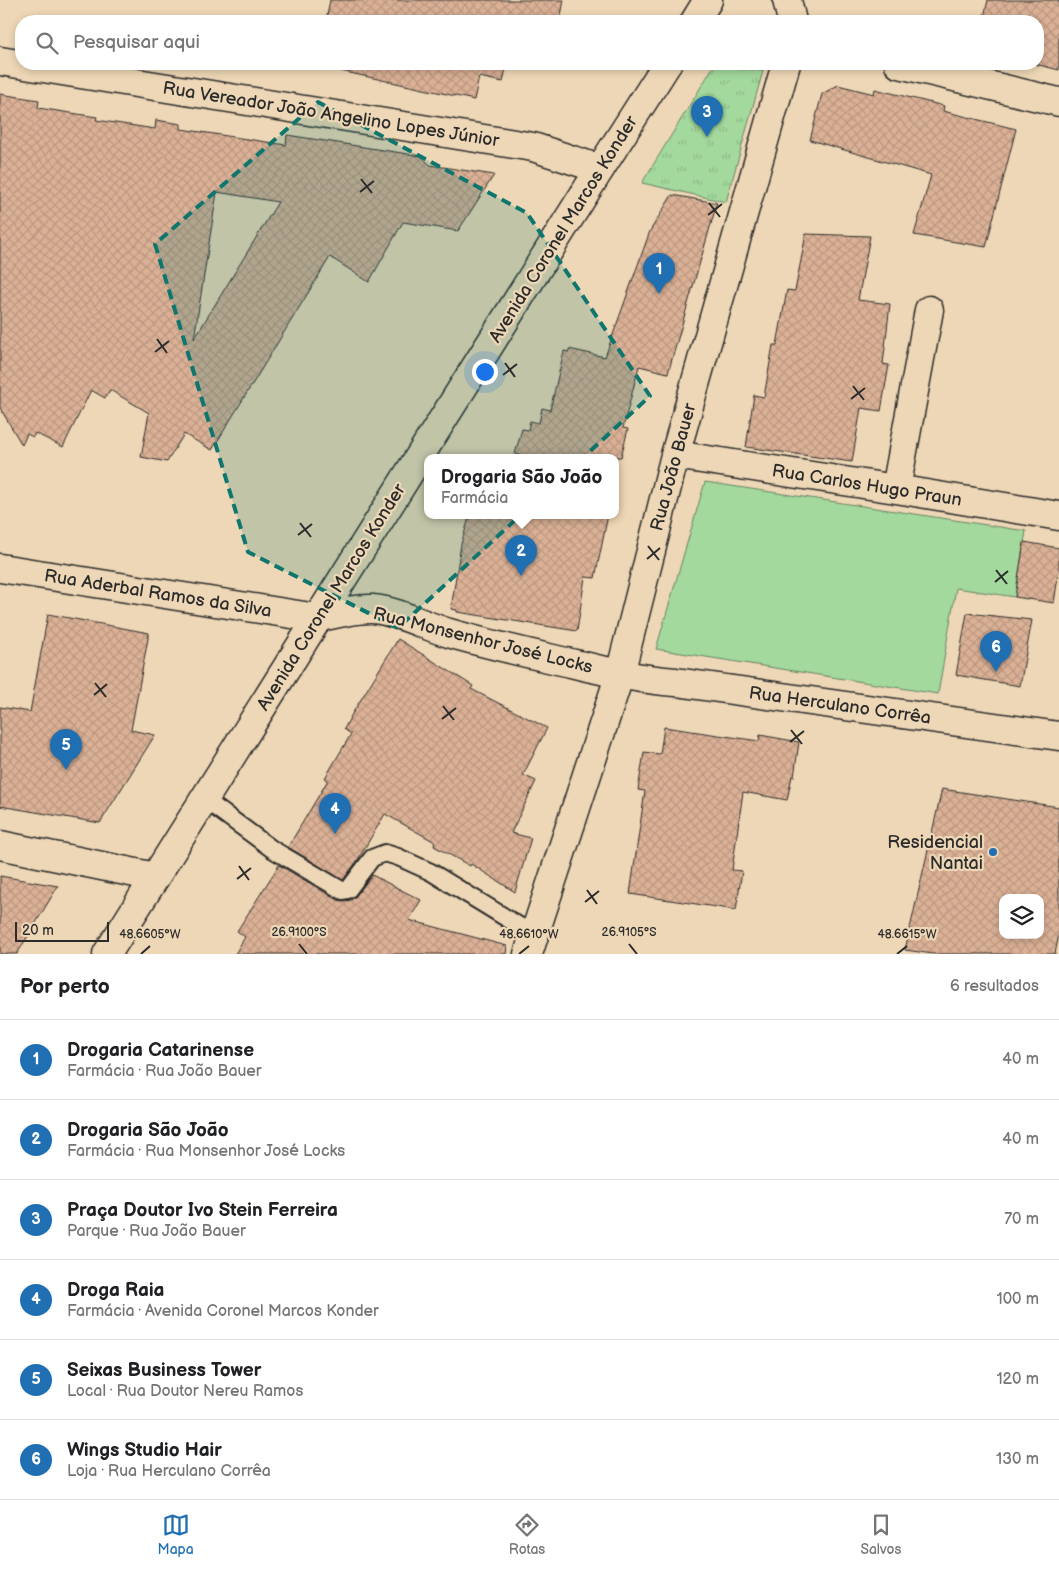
<!DOCTYPE html>
<html lang="pt">
<head>
<meta charset="utf-8">
<style>
	:root { --surface:#fff; --page:#f6f6f6; --text:#202124; --muted:#757577; --line:#e0e0e0; --accent:#1f6fb2 }
	body { margin:0; font-family:"Balsamiq Sans",sans-serif; background:var(--page); color:var(--text) }
	.controls { position:absolute; right:15px; bottom:15px; display:grid; overflow:hidden; border-radius:10px; box-shadow:0 2px 8px #0003 }
	.controls button { width:45px; height:45px; display:grid; place-items:center; padding:0; border:0; border-bottom:1px solid var(--line); background:var(--surface); color:var(--text); font:25px sans-serif }
	.scale { position:absolute; left:15px; bottom:12px; width:94px; box-sizing:border-box; padding-left:5px; border:2px solid #2b2b2b; border-top:0; font-size:14px; line-height:18px; white-space:nowrap; color:#2b2b2b; -webkit-text-stroke:4px #eed7b6; paint-order:stroke }
	.you { position:absolute; left:484px; top:371px; width:18px; height:18px; margin:-12px; border:4px solid #fff; border-radius:50%; background:#1a73e8; box-shadow:0 0 0 8px #1a73e833 }
	.badge { display:grid; place-items:center; width:32px; height:32px; border-radius:50%; background:var(--accent); color:#fff; font-size:16px; font-weight:700 }
	.pin { position:absolute; translate:-50% -41px; filter:drop-shadow(0 1px 2px #0008) }
	.pin::after { content:''; position:absolute; top:26px; width:18px; height:15px; background:inherit; clip-path:polygon(0 0,100% 0,50% 100%) }
	.popup { position:absolute; left:424px; top:454px; width:195px; height:65px; box-sizing:border-box; display:grid; place-content:center; border-radius:10px; background:var(--surface); filter:drop-shadow(0 1px 4px #0005); font-size:16px; white-space:nowrap; color:var(--muted) }
	.popup b { font-size:19px; color:var(--text) }
	.popup::after { content:''; position:absolute; left:50%; top:100%; margin-left:-10px; border:10px solid transparent; border-top-color:var(--surface) }
	.list { margin:0; padding:0; list-style:none }
	h2 { display:flex; justify-content:space-between; align-items:center; height:65px; margin:0; padding:0 20px; font-size:21px }
	h2 small { font-size:16px; font-weight:400; color:var(--muted) }
	.list li { display:grid; grid-template-columns:32px 1fr auto; gap:15px; align-items:center; box-sizing:border-box; height:80px; padding:0 20px; border-top:1px solid var(--line) }
	.list b { display:block; font-size:19px; white-space:nowrap }
	.list p { margin:0; font-size:16px; white-space:nowrap; color:var(--muted) }
	.list em { font-size:16px; font-style:normal; color:var(--muted) }
	.icon { flex:none; width:28px; height:28px; fill:none; stroke:currentColor; stroke-width:2; stroke-linecap:round; stroke-linejoin:round }
	.map { position:relative; flex:none; width:1059px; height:954px; overflow:hidden }
	.search { position:absolute; background:var(--surface); box-shadow:0 2px 8px #0003; left:15px; right:15px; top:15px; height:55px; display:flex; align-items:center; gap:12px; box-sizing:border-box; padding:0 18px; border-radius:20px; color:var(--muted); font-size:19px }
	.sheet { height:545px; background:var(--surface) }
	nav { display:flex; justify-content:space-around; align-items:center; box-sizing:border-box; height:70px; border-top:1px solid var(--line); background:var(--surface); font-size:14px; color:var(--muted) }
	nav a { display:grid; justify-items:center; gap:2px }
	nav .on { color:var(--accent) }
	.map>svg:first-child { display:block }
	.grass { fill:#a3d99d; stroke:#678264 }
	.park { fill:url(#park-tufts); stroke:#678264 }
	.garden { fill:url(#garden-dots); stroke:#678264 }
	.building { fill:url(#building-cross-hatch); stroke:#2b2b2b; fill-rule:evenodd }
	.lines { fill:none; stroke-linecap:round; stroke-linejoin:round }
	.lane-casing { stroke:#2b2b2b; stroke-width:20 }
	.street-casing { stroke:#2b2b2b; stroke-width:31 }
	.secondary-casing { stroke:#2b2b2b; stroke-width:31 }
	.primary-casing { stroke:#2b2b2b; stroke-width:31 }
	.lane { stroke:#eed7b6; stroke-width:16 }
	.street { stroke:#eed7b6; stroke-width:28 }
	.secondary { stroke:#eed7b6; stroke-width:28 }
	.primary { stroke:#eed7b6; stroke-width:28 }
	.marked { fill:#0f766e; fill-opacity:0.2; stroke:#0f766e; stroke-width:4; stroke-dasharray:10 6; stroke-linejoin:round }
	.ticks { fill:none; stroke:#2b2b2b; stroke-width:2 }
	.poi-dot { fill:#1f6fb2; stroke:#eed7b6; stroke-width:2 }
	.labels { text-anchor:middle; stroke-width:4.5; stroke-linejoin:round; paint-order:stroke }
	.street-label { font-size:18px; fill:#2b2b2b; stroke:#eed7b6 }
	.poi-label { font-size:18px; fill:#2b2b2b; stroke:#eed7b6; text-anchor:end }
	.ticks-label { font-size:12px; text-anchor:middle; fill:#2b2b2b; stroke:#eed7b6; stroke-width:4.5; stroke-linejoin:round; paint-order:stroke }
</style>
</head>
<body>
<div class="map">
<svg width="1059" height="954" viewBox="0 0 1059 954">
	<defs>
		<pattern id="park-tufts" width="24" height="20" patternUnits="userSpaceOnUse" patternTransform="scale(1.25)"><rect width="24" height="20" fill="#a3d99d"/><path d="M3 7l-1-3M5 7V3M7 7l1-3M15 17l-1-3M17 17v-4M19 17l1-3" fill="none" stroke="#8cba87"/></pattern>
		<pattern id="garden-dots" width="8" height="8" patternUnits="userSpaceOnUse" patternTransform="scale(1.25)"><rect width="8" height="8" fill="#a3d99d"/><path d="M2 2h.1M6 6h.1" fill="none" stroke="#8cba87" stroke-width="1.8" stroke-linecap="round"/></pattern>
		<pattern id="building-cross-hatch" width="8" height="8" patternUnits="userSpaceOnUse" patternTransform="scale(1.25)"><rect width="8" height="8" fill="#dbb196"/><path d="M0 0l8 8M0 8l8-8" fill="none" stroke="#bc9881"/></pattern>
	</defs>
	<rect width="100%" height="100%" fill="#eed7b6"/>
	<filter id="ink" filterUnits="userSpaceOnUse"><feTurbulence type="fractalNoise" baseFrequency=".02" numOctaves="2"/><feDisplacementMap in="SourceGraphic" scale="10" xChannelSelector="R" yChannelSelector="G"/><feConvolveMatrix kernelMatrix="1 2 1 2 8 2 1 2 1" color-interpolation-filters="sRGB"/></filter>
	<g filter="url(#ink)">
		<!-- grass -->
		<path class="grass" d="M705 482 1026 531 1015 597 956 588 938 694 656 649Z"/>
		<!-- park -->
		<path class="park" d="M715 64H765L726 202 642 183Z"/>
		<!-- garden -->
		<path class="garden" d="M715 64H765L763 71 714 65Z"/>
		<!-- building -->
		<path class="building" d="M330 0H564L560 21H326Z
			M988 0H1059V70L1035 64H1038V21H983Z
			M319 64H507L503 82 479 77 474 100 318 66Z
			M838 85 874 94 875 89 944 106 943 111 1016 129 986 247 914 235 931 175 810 140 822 94Z
			M0 94 39 100 38 108 97 117 96 120 155 129 156 120 181 124V129L286 145 287 135 421 156 430 165 494 175 458 231 403 222 369 282 330 257 212 450 184 434 167 462 141 457 149 413 110 390 105 398 91 390 63 447 35 433 33 437 27 434 22 445 0 408ZM217 192 278 202 194 339Z
			M672 195 717 203 668 373 639 366 623 428 628 429 621 457H529L515 454 522 429 528 430 530 421 539 423 542 408 550 410 564 351 569 352V349L605 357 650 231Z
			M806 234 870 236 858 300 890 304 883 364 889 365 881 411 861 408 852 462 746 447 754 395 764 397 773 345H777L787 290 795 291Z
			M470 515H608L595 578 585 577 577 631 457 612V610L451 609 461 544Z
			M1024 542 1059 548V570L1054 603 1015 597Z
			M967 613 1032 620 1020 686 956 675Z
			M48 614 149 633 131 730 155 735 100 823 0 806V707L30 712Z
			M398 639 473 686 471 689 547 728 523 775 536 781 511 833 531 838 515 892 471 864 470 866 434 846 435 842 385 814 357 861 343 880 288 847 328 780 325 778 351 734 344 729 352 714Z
			M664 727 759 741 760 735 799 742 794 777 792 776 787 800 743 792 732 870 742 871 736 910 630 894 645 791 638 790 644 752 660 754Z
			M942 789 1059 807V934L1055 954H933L905 950ZM1003 898H1040V935H1003Z
			M279 865 338 900 344 901 351 900 356 896 372 875 421 900 409 920 507 946 506 954H235L245 937 237 931Z
			M0 876 58 886 17 954H0Z"/>
		<g class="lines">
			<defs>
				<path id="lane" d="M204 799 272 849 343 891 348 890 372 858 385 853 398 857 431 872 534 935"/>
				<path id="street" d="M787 0 792 21
					M0 61 533 147 600 169
					M899 64 1059 102
					M675 455 896 489 1059 516
					M896 489 929 310
					M0 568 317 618
					M620 674 675 455 786 64"/>
				<path id="secondary" d="M317 618C335 614 354 608 373 609 398 611 425 626 449 633 483 643 518 651 553 659 593 668 634 679 676 682L1059 736
					M0 845 155 877
					M528 954 620 674"/>
				<path id="primary" d="M695 21 708 0
					M107 954 600 169 667 64"/>
			</defs>
			<!-- lane casing -->
			<use href="#lane" class="lane-casing"/>
			<!-- street casing -->
			<use href="#street" class="street-casing"/>
			<!-- secondary casing -->
			<use href="#secondary" class="secondary-casing"/>
			<!-- primary casing -->
			<use href="#primary" class="primary-casing"/>
			<!-- lane -->
			<use href="#lane" class="lane"/>
			<!-- street -->
			<use href="#street" class="street"/>
			<!-- secondary -->
			<use href="#secondary" class="secondary"/>
			<!-- primary -->
			<use href="#primary" class="primary"/>
		</g>
	</g>
	<!-- marked area -->
	<path class="marked" d="M318 102 527 213 650 396 398 628 248 552 155 244Z"/>
	<!-- ticks -->
	<path class="ticks" d="M361 179 372 193M360 192 374 181M709 203 720 217M708 215 722 204M157 339 167 353M155 352 169 341M505 363 515 377M503 375 517 364M853 386 864 400M851 399 865 388M300 523 311 537M298 535 312 524M648 546 659 560M647 559 660 548M996 570 1007 584M995 582 1008 571M95 683 106 697M94 695 107 684M443 706 454 720M442 719 456 708M791 730 802 744M790 742 804 731M239 866 249 880M237 879 251 868M587 890 597 904M585 902 599 891M299 944 307 954M629 944 637 954M141 954 150 946M519 954 529 946M897 954 907 946"/>
	<!-- markers -->
	<circle class="poi-dot" cx="993" cy="852" r="5"/>
	<g class="labels">
		<!-- street labels -->
		<g class="street-label">
			<text transform="translate(331 114) rotate(9)" y="6">Rua Vereador João Angelino Lopes Júnior</text>
			<text transform="translate(563 229) rotate(-58)" y="6">Avenida Coronel Marcos Konder</text>
			<text transform="translate(673 467) rotate(-75)" y="6">Rua João Bauer</text>
			<text transform="translate(867 485) rotate(9)" y="6">Rua Carlos Hugo Praun</text>
			<text transform="translate(158 593) rotate(9)" y="6">Rua Aderbal Ramos da Silva</text>
			<text transform="translate(331 597) rotate(-58)" y="6">Avenida Coronel Marcos Konder</text>
			<text transform="translate(483 640) rotate(14)" y="6">Rua Monsenhor José Locks</text>
			<text transform="translate(840 705) rotate(8)" y="6">Rua Herculano Corrêa</text>
		</g>
		<!-- poi labels -->
		<g class="poi-label">
			<text x="983" y="848">Residencial<tspan x="983" dy="21">Nantai</tspan></text>
		</g>
	</g>
	<g class="ticks-label">
		<text x="299" y="936">26.9100°S</text>
		<text x="629" y="936">26.9105°S</text>
		<text x="150" y="938">48.6605°W</text>
		<text x="529" y="938">48.6610°W</text>
		<text x="907" y="938">48.6615°W</text>
	</g>
</svg>
<div class="controls">
<button><svg class="icon" aria-label="layers" viewBox="0 0 24 24"><path d="M12 4l9 5-9 5-9-5zM3 14l9 5 9-5"/></svg></button>
</div>
<div class="scale">20 m</div>
<div class="you"></div>
<div class="pin badge" style="left:659px;top:294px">1</div>
<div class="pin badge" style="left:521px;top:576px">2</div>
<div class="popup"><b>Drogaria São João</b>Farmácia</div>
<div class="pin badge" style="left:707px;top:137px">3</div>
<div class="pin badge" style="left:335px;top:834px">4</div>
<div class="pin badge" style="left:66px;top:770px">5</div>
<div class="pin badge" style="left:996px;top:672px">6</div>
<div class="search"><svg class="icon" aria-label="search" viewBox="0 0 24 24"><circle cx="10" cy="10" r="6"/><path d="M15 15l6 6"/></svg>Pesquisar aqui</div>
</div>
<section class="sheet">
<h2>Por perto<small>6 resultados</small></h2>
<ul class="list">
<li><span class="badge">1</span><div><b>Drogaria Catarinense</b><p>Farmácia · Rua João Bauer</p></div><em>40 m</em></li>
<li><span class="badge">2</span><div><b>Drogaria São João</b><p>Farmácia · Rua Monsenhor José Locks</p></div><em>40 m</em></li>
<li><span class="badge">3</span><div><b>Praça Doutor Ivo Stein Ferreira</b><p>Parque · Rua João Bauer</p></div><em>70 m</em></li>
<li><span class="badge">4</span><div><b>Droga Raia</b><p>Farmácia · Avenida Coronel Marcos Konder</p></div><em>100 m</em></li>
<li><span class="badge">5</span><div><b>Seixas Business Tower</b><p>Local · Rua Doutor Nereu Ramos</p></div><em>120 m</em></li>
<li><span class="badge">6</span><div><b>Wings Studio Hair</b><p>Loja · Rua Herculano Corrêa</p></div><em>130 m</em></li>
</ul>
</section>
<nav>
<a class="on"><svg class="icon" aria-label="map" viewBox="0 0 24 24"><path d="M3 6l6-2 6 2 6-2v14l-6 2-6-2-6 2zM9 4v14M15 6v14"/></svg>Mapa</a>
<a><svg class="icon" aria-label="directions" viewBox="0 0 24 24"><path d="M12 3l9 9-9 9-9-9zM9 14v-3h6M13 9l2 2-2 2"/></svg>Rotas</a>
<a><svg class="icon" aria-label="saved" viewBox="0 0 24 24"><path d="M7 4h10v16l-5-4-5 4z"/></svg>Salvos</a>
</nav>
</body>
</html>
